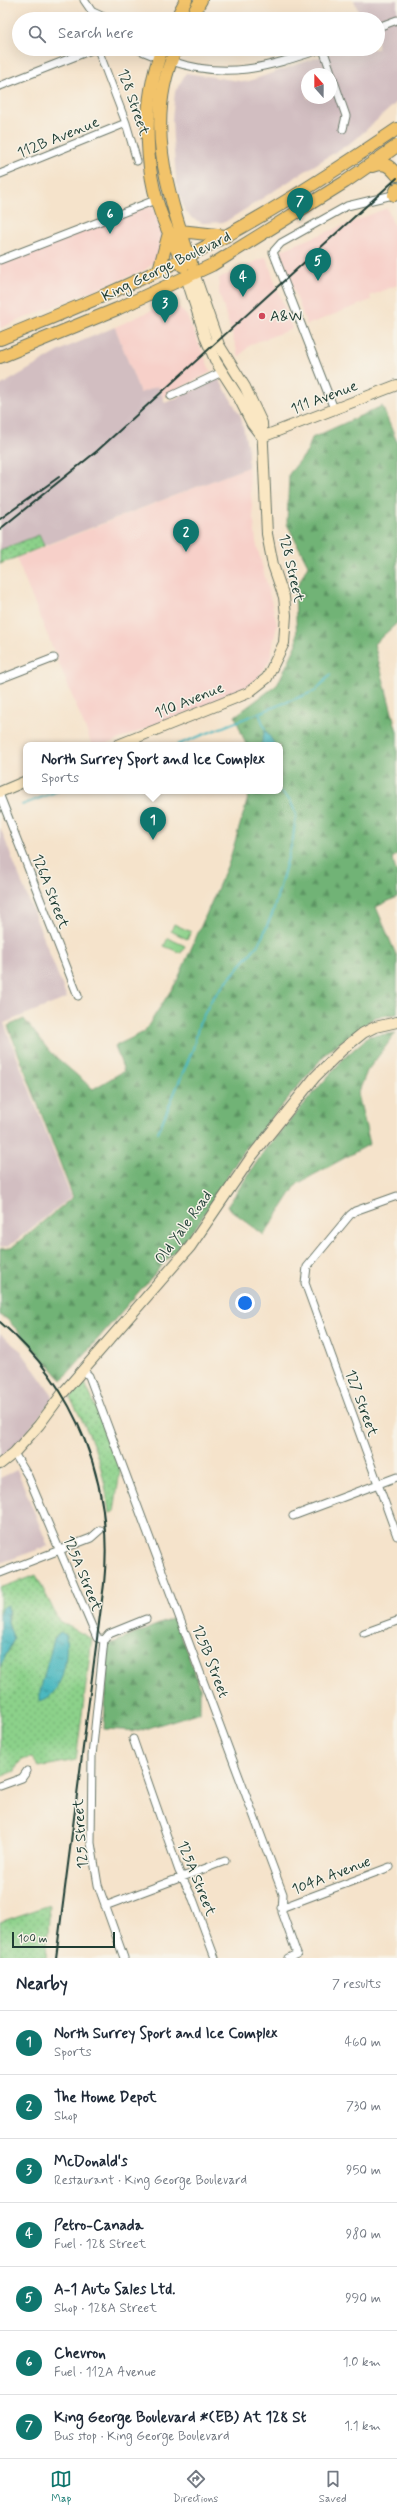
<!DOCTYPE html>
<html lang="en">
<head>
<meta charset="utf-8">
<style>
	:root { --surface:#fff; --page:#f2f2f3; --text:#1f2937; --muted:#747a83; --line:#e0e1e3; --accent:#0f766e }
	body { margin:0; font-family:Mynerve,sans-serif; background:var(--page); color:var(--text) }
	.compass { position:absolute; left:301px; top:68px; width:36px; height:36px; border-radius:50%; background:var(--surface); box-shadow:0 4px 16px #0002; rotate:339deg }
	.scale { position:absolute; left:12px; bottom:10px; width:103px; box-sizing:border-box; padding-left:4px; border:2px solid #1f3d34; border-top:0; font-size:11px; line-height:14px; white-space:nowrap; color:#1f3d34; -webkit-text-stroke:3px #f7f3e8; paint-order:stroke }
	.you { position:absolute; left:245px; top:1303px; width:14px; height:14px; margin:-10px; border:3px solid #fff; border-radius:50%; background:#1a73e8; box-shadow:0 0 0 6px #1a73e833 }
	.badge { display:grid; place-items:center; width:26px; height:26px; border-radius:50%; background:var(--accent); color:#fff; font-size:13px; font-weight:700 }
	.pin { position:absolute; translate:-50% -33px; filter:drop-shadow(0 1px 2px #0008) }
	.pin::after { content:''; position:absolute; top:21px; width:14px; height:12px; background:inherit; clip-path:polygon(0 0,100% 0,50% 100%) }
	.popup { position:absolute; left:23px; top:742px; width:260px; height:52px; box-sizing:border-box; display:grid; place-content:center; border-radius:8px; background:var(--surface); filter:drop-shadow(0 1px 3px #0005); font-size:13px; white-space:nowrap; color:var(--muted) }
	.popup b { font-size:15px; color:var(--text) }
	.popup::after { content:''; position:absolute; left:50%; top:100%; margin-left:-8px; border:8px solid transparent; border-top-color:var(--surface) }
	.list { margin:0; padding:0; list-style:none }
	h2 { display:flex; justify-content:space-between; align-items:center; height:52px; margin:0; padding:0 16px; font-size:17px }
	h2 small { font-size:13px; font-weight:400; color:var(--muted) }
	.list li { display:grid; grid-template-columns:26px 1fr auto; gap:12px; align-items:center; box-sizing:border-box; height:64px; padding:0 16px; border-top:1px solid var(--line) }
	.list b { display:block; font-size:15px; white-space:nowrap }
	.list p { margin:0; font-size:13px; white-space:nowrap; color:var(--muted) }
	.list em { font-size:13px; font-style:normal; color:var(--muted) }
	.icon { flex:none; width:22px; height:22px; fill:none; stroke:currentColor; stroke-width:2; stroke-linecap:round; stroke-linejoin:round }
	.map { position:relative; flex:none; width:397px; height:1958px; overflow:hidden }
	.search { position:absolute; background:var(--surface); box-shadow:0 4px 16px #0002; left:12px; right:12px; top:12px; height:44px; display:flex; align-items:center; gap:10px; box-sizing:border-box; padding:0 14px; border-radius:22px; color:var(--muted); font-size:15px }
	.sheet { height:500px; background:var(--surface) }
	nav { display:flex; justify-content:space-around; align-items:center; box-sizing:border-box; height:56px; border-top:1px solid var(--line); background:var(--surface); font-size:11px; color:var(--muted) }
	nav a { display:grid; justify-items:center; gap:2px }
	nav .on { color:var(--accent) }
	.map>svg:first-child { display:block }
	.built { fill:#f7d0c9 }
	.industrial { fill:#d2bec1; fill-rule:evenodd }
	.grass { fill:url(#grass-dots); stroke:#56875f }
	.forest { fill:url(#forest-firs); stroke:#487855 }
	.garden { fill:#8cd18a; stroke:#56875f }
	.water { fill:url(#water-ripples); stroke:#347a7a }
	.lines { fill:none; stroke-linecap:round; stroke-linejoin:round }
	.stream { stroke:#48b7bf; stroke-width:2 }
	.street-casing { stroke:#6a7769; stroke-width:9 }
	.secondary-casing { stroke:#6a7769; stroke-width:12 }
	.primary-casing { stroke:#6a7769; stroke-width:14 }
	.street { stroke:#fff; stroke-width:7 }
	.secondary { stroke:#fae7c3; stroke-width:10 }
	.primary { stroke:#f2c36a; stroke-width:12 }
	.rail { stroke:#1f3d34; stroke-width:2 }
	.poi-dot { fill:#d1495b; stroke:#f7f3e8; stroke-width:1.5 }
	.labels { text-anchor:middle; stroke-width:3; stroke-linejoin:round; paint-order:stroke }
	.street-label { font-size:15px; fill:#1f3d34; stroke:#f7f3e8 }
	.poi-label { font-size:15px; fill:#1f3d34; stroke:#f7f3e8; text-anchor:start }
</style>
</head>
<body>
<div class="map">
<svg width="397" height="1958" viewBox="0 0 397 1958">
	<defs>
		<pattern id="grass-dots" width="8" height="8" patternUnits="userSpaceOnUse"><rect width="8" height="8" fill="#8cd18a"/><path d="M2 2h.1M6 6h.1" fill="none" stroke="#72ab72" stroke-width="1.8" stroke-linecap="round"/></pattern>
		<pattern id="forest-firs" width="22" height="20" patternUnits="userSpaceOnUse"><rect width="22" height="20" fill="#71b376"/><path d="M5 1l3.5 6h-7zM16 11l3.5 6h-7z" fill="#5c9362"/></pattern>
		<pattern id="water-ripples" width="26" height="14" patternUnits="userSpaceOnUse"><rect width="26" height="14" fill="#48b7bf"/><path d="M2 4q2-2 4 0t4 0M15 11q2-2 4 0t4 0" fill="none" stroke="#3b969c"/></pattern>
	</defs>
	<rect width="100%" height="100%" fill="#f7f3e8"/>
	<filter id="ink" filterUnits="userSpaceOnUse"><feTurbulence type="fractalNoise" baseFrequency=".025" numOctaves="2"/><feDisplacementMap in="SourceGraphic" scale="8" xChannelSelector="R" yChannelSelector="G"/><feConvolveMatrix kernelMatrix="1 2 1 2 8 2 1 2 1" color-interpolation-filters="sRGB"/></filter>
	<filter id="wash" filterUnits="userSpaceOnUse"><feTurbulence type="fractalNoise" baseFrequency=".012" numOctaves="4" result="noise"/><feDisplacementMap in="SourceGraphic" scale="16" xChannelSelector="R" yChannelSelector="G"/><feGaussianBlur stdDeviation="0.9" result="paint"/><feColorMatrix in="noise" values="0 0 0 0 0 0 0 0 0 0 0 0 0 0 0 0 0 1.4 0 .05"/><feComposite in="paint" operator="in"/></filter>
	<g filter="url(#wash)">
		<rect width="100%" height="100%" fill="#f5e3cb"/>
		<!-- built -->
		<path class="built" d="M152 202 165 241 158 258 145 270 0 328V260Z
			M387 208 397 234V285L370 296 371 300 307 325 279 251Z
			M266 257 292 329 251 344 239 357 219 293V278Z
			M170 302 175 303 187 316 211 372 163 397 158 386 140 393 115 327Z
			M248 467 256 542 277 624 270 660 257 679 238 693 104 745H92L16 558Z"/>
		<!-- industrial -->
		<path class="industrial" d="M354 0H397V102L356 139 225 222 202 223 192 218 185 211 177 188 173 140 172 120 175 92 186 73 246 82 343 49H378V19H361ZM307 74H331V98H307Z
			M115 327 140 393 158 386 165 403 219 379 241 417 248 449V467L44 546 39 535 0 550V386L65 348Z
			M0 827 67 998 4 1023 71 1197 9 1246 0 1247Z
			M0 1334 21 1351 54 1398 17 1444 0 1458Z
			M17 1470 48 1546 0 1563V1478Z"/>
		<!-- grass -->
		<path class="grass" d="M39 535 44 546 0 564V550Z
			M84 1381 121 1464 114 1512 109 1513C104 1468 93 1437 70 1398Z
			M36 1575 59 1621 92 1639 76 1760 39 1767 32 1758C22 1758 18 1762 15 1771L0 1777V1667L14 1639 8 1624 9 1612 3 1607 0 1614V1588Z
			M50 1905 46 1958H0V1922Z"/>
		<!-- forest -->
		<path class="forest" d="M382 406 397 442V623L374 644 397 732V855L392 858 397 874V897L376 907 397 957V1014L375 1017 327 1052 242 1153 198 1224 62 1380 7 1319 0 1315V1249L11 1248 73 1197 8 1026 24 1019 50 1052 93 1089 124 1071 115 1046 144 1032 177 981 229 862 250 791H280V745H246L235 716 277 685 297 644 295 591 308 565 287 524 289 474 307 452 312 438Z
			M396 1033 367 1071 358 1094 370 1144 297 1184 264 1235 227 1207 266 1148 344 1058 369 1036Z
			M174 1618 200 1687V1712L139 1731 104 1729 108 1645Z"/>
		<!-- garden -->
		<path class="garden" d="M174 924 191 932 187 939 171 931Z
			M168 938 185 946 181 953 164 946Z"/>
		<!-- water -->
		<path class="water" d="M265 729 275 745H261Z
			M8 1605V1624L14 1639 0 1667V1614L3 1607Z
			M60 1632 66 1635C68 1655 64 1695 40 1701V1691L54 1639Z"/>
		<g class="lines">
			<!-- stream -->
			<path class="stream" d="M259 713 265 729
				M177 745 315 691 330 675
				M22 805 58 791
				M158 1132 193 1049 199 1024 212 999 260 942 273 912 293 839 296 814 290 800 281 792"/>
		</g>
	</g>
	<g filter="url(#ink)">
		<g class="lines">
			<defs>
				<path id="street" d="M84 0 97 19
					M93 12 108 19
					M378 27 397 20
					M137 49 159 58
					M323 49 346 116 343 129
					M171 61C228 80 267 67 322 49
					M0 86 94 49 99 52 126 123 137 161
					M0 174 126 123
					M0 260 158 199
					M171 396 222 372
					M334 409 273 252 281 243 347 206 397 194
					M0 679 54 658
					M0 796 78 996
					M397 1196 355 1211 350 1215 307 1267 305 1283 397 1536
					M83 1370 89 1376 283 1894 282 1912 297 1954 288 1958
					M14 1453 28 1476 93 1629 97 1638 104 1640 92 1756 91 1843 98 1885 124 1958
					M293 1516 397 1477
					M0 1573 91 1538 100 1530
					M364 1633 397 1621
					M104 1640 109 1634 146 1619
					M133 1739 179 1871 193 1899 215 1958
					M0 1786 22 1778 27 1771
					M105 1906 225 1861
					M281 1908 390 1867"/>
				<path id="secondary" d="M186 277 206 339 216 362 239 398 252 424 262 437
					M262 437 397 385
					M118 745 248 693 267 678 284 643 286 615 284 597 273 565 267 534 262 423 245 387 219 345 194 273
					M0 792 26 781
					M0 1464 14 1453 39 1425 62 1394 190 1247 252 1156 315 1077 342 1050 363 1033 375 1027 397 1022"/>
				<path id="primary" d="M176 19 186 0
					M190 19 201 0
					M162 49C141 104 143 179 169 233 174 244 179 254 183 266
					M176 49C143 121 168 193 191 263
					M372 166C385 162 389 165 397 175
					M394 195 397 189
					M180 231 226 236
					M159 270 169 233
					M0 339C63 313 127 287 188 256 261 219 329 175 397 129
					M0 357 117 309 212 265 345 182 397 146"/>
			</defs>
			<!-- street casing -->
			<use href="#street" class="street-casing"/>
			<!-- secondary casing -->
			<use href="#secondary" class="secondary-casing"/>
			<!-- primary casing -->
			<use href="#primary" class="primary-casing"/>
			<!-- street -->
			<use href="#street" class="street"/>
			<!-- secondary -->
			<use href="#secondary" class="secondary"/>
			<!-- primary -->
			<use href="#primary" class="primary"/>
			<!-- rail -->
			<path class="rail" d="M0 519 59 477
				M0 529 97 451 397 178
				M0 1322C77 1387 114 1484 104 1584L56 1958"/>
		</g>
	</g>
	<!-- markers -->
	<circle class="poi-dot" cx="262" cy="316" r="4"/>
	<g class="labels">
		<!-- street labels -->
		<g class="street-label">
			<text transform="translate(134 102) rotate(71)" y="5">128 Street</text>
			<text transform="translate(58 137) rotate(-22)" y="5">112B Avenue</text>
			<text transform="translate(166 266) rotate(-26)" y="5">King George Boulevard</text>
			<text transform="translate(324 397) rotate(-21)" y="5">111 Avenue</text>
			<text transform="translate(292 568) rotate(77)" y="5">128 Street</text>
			<text transform="translate(189 700) rotate(-22)" y="5">110 Avenue</text>
			<text transform="translate(51 891) rotate(69)" y="5">126A Street</text>
			<text transform="translate(183 1227) rotate(-54)" y="5">Old Yale Road</text>
			<text transform="translate(362 1403) rotate(70)" y="5">127 Street</text>
			<text transform="translate(83 1573) rotate(68)" y="5">125A Street</text>
			<text transform="translate(211 1661) rotate(69)" y="5">125B Street</text>
			<text transform="translate(80 1834) rotate(-94)" y="5">125 Street</text>
			<text transform="translate(331 1875) rotate(-21)" y="5">104A Avenue</text>
			<text transform="translate(197 1878) rotate(68)" y="5">125A Street</text>
		</g>
		<!-- poi labels -->
		<g class="poi-label">
			<text x="270" y="321">A&amp;W</text>
		</g>
	</g>
</svg>
<svg class="compass" viewBox="-18 -18 36 36"><path d="M0-13l5 13h-10z" fill="#e53935"/><path d="M0 13l5-13h-10z" fill="#747a83"/></svg>
<div class="scale">100 m</div>
<div class="you"></div>
<div class="pin badge" style="left:153px;top:840px">1</div>
<div class="popup"><b>North Surrey Sport and Ice Complex</b>Sports</div>
<div class="pin badge" style="left:186px;top:552px">2</div>
<div class="pin badge" style="left:165px;top:323px">3</div>
<div class="pin badge" style="left:243px;top:297px">4</div>
<div class="pin badge" style="left:318px;top:281px">5</div>
<div class="pin badge" style="left:110px;top:234px">6</div>
<div class="pin badge" style="left:300px;top:221px">7</div>
<div class="search"><svg class="icon" aria-label="search" viewBox="0 0 24 24"><circle cx="10" cy="10" r="6"/><path d="M15 15l6 6"/></svg>Search here</div>
</div>
<section class="sheet">
<h2>Nearby<small>7 results</small></h2>
<ul class="list">
<li><span class="badge">1</span><div><b>North Surrey Sport and Ice Complex</b><p>Sports</p></div><em>460 m</em></li>
<li><span class="badge">2</span><div><b>The Home Depot</b><p>Shop</p></div><em>730 m</em></li>
<li><span class="badge">3</span><div><b>McDonald's</b><p>Restaurant · King George Boulevard</p></div><em>950 m</em></li>
<li><span class="badge">4</span><div><b>Petro-Canada</b><p>Fuel · 128 Street</p></div><em>980 m</em></li>
<li><span class="badge">5</span><div><b>A-1 Auto Sales Ltd.</b><p>Shop · 128A Street</p></div><em>990 m</em></li>
<li><span class="badge">6</span><div><b>Chevron</b><p>Fuel · 112A Avenue</p></div><em>1.0 km</em></li>
<li><span class="badge">7</span><div><b>King George Boulevard *(EB) At 128 St</b><p>Bus stop · King George Boulevard</p></div><em>1.1 km</em></li>
</ul>
</section>
<nav>
<a class="on"><svg class="icon" aria-label="map" viewBox="0 0 24 24"><path d="M3 6l6-2 6 2 6-2v14l-6 2-6-2-6 2zM9 4v14M15 6v14"/></svg>Map</a>
<a><svg class="icon" aria-label="directions" viewBox="0 0 24 24"><path d="M12 3l9 9-9 9-9-9zM9 14v-3h6M13 9l2 2-2 2"/></svg>Directions</a>
<a><svg class="icon" aria-label="saved" viewBox="0 0 24 24"><path d="M7 4h10v16l-5-4-5 4z"/></svg>Saved</a>
</nav>
</body>
</html>
